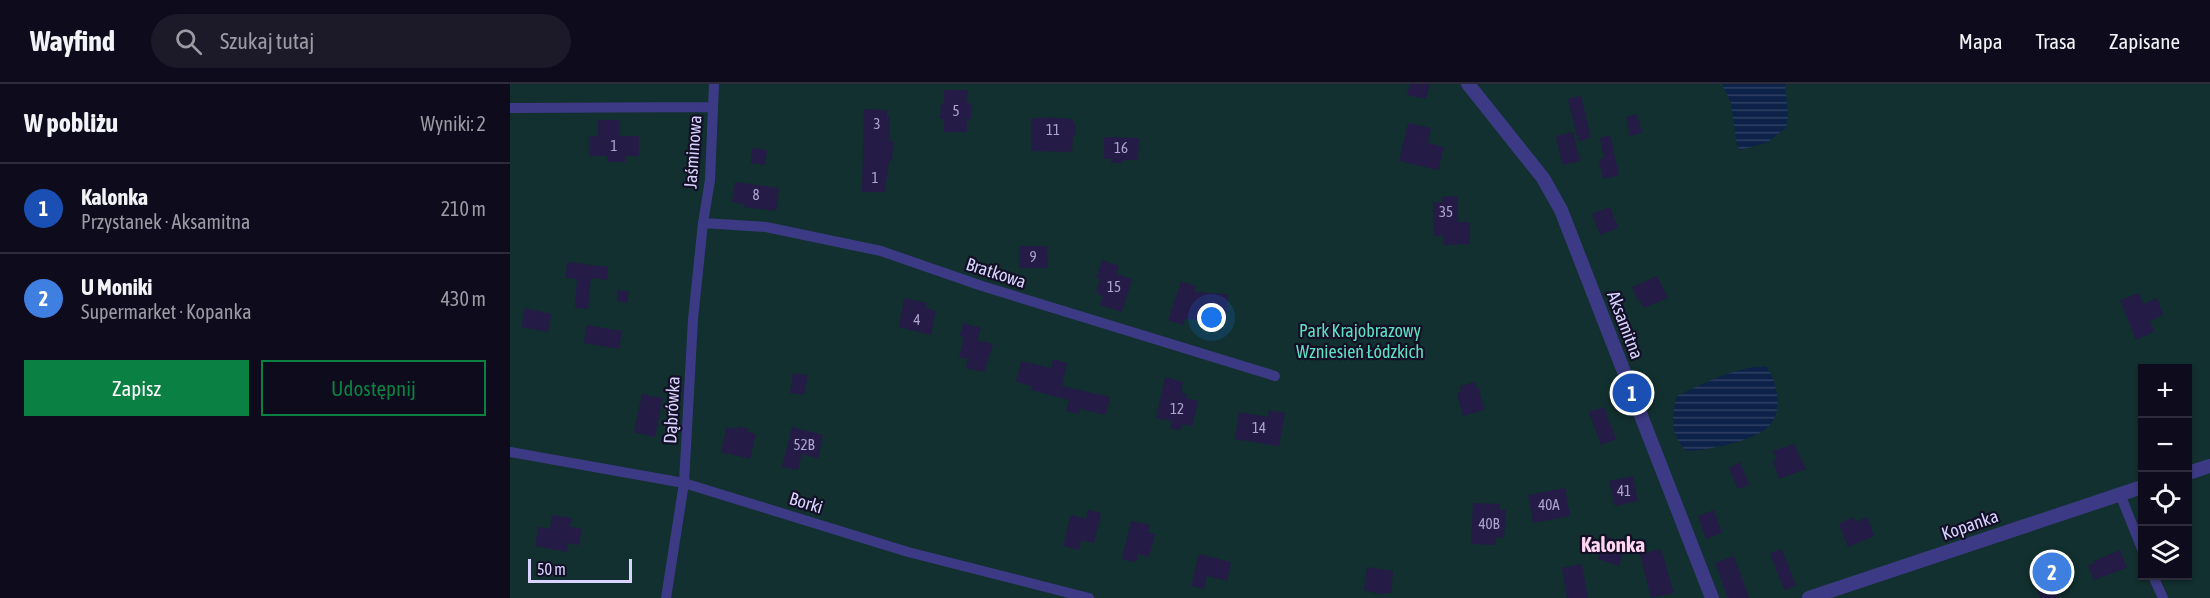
<!DOCTYPE html>
<html lang="pl">
<head>
<meta charset="utf-8">
<style>
	:root { --surface:#0e0b1c; --page:#1c1929; --text:#f1f3f6; --muted:#9b9ba3; --line:#2e2b3b; --accent:#0b8043 }
	body { margin:0; font-family:"Asap Condensed",sans-serif; background:var(--page); color:var(--text) }
	.controls { position:absolute; right:18px; bottom:18px; display:grid; overflow:hidden; border-radius:0px; box-shadow:0 2px 4px #0004 }
	.controls button { width:54px; height:54px; display:grid; place-items:center; padding:0; border:0; border-bottom:2px solid var(--line); background:var(--surface); color:var(--text); font:30px sans-serif }
	.scale { position:absolute; left:18px; bottom:15px; width:104px; box-sizing:border-box; padding-left:6px; border:3px solid #d9d4ff; border-top:0; font-size:16px; line-height:21px; white-space:nowrap; color:#d9d4ff; -webkit-text-stroke:4px #130f26; paint-order:stroke }
	.you { position:absolute; left:702px; top:234px; width:21px; height:21px; margin:-15px; border:4px solid #fff; border-radius:50%; background:#1a73e8; box-shadow:0 0 0 9px #1a73e833 }
	.badge { display:grid; place-items:center; width:39px; height:39px; border-radius:50%; background:var(--accent); color:#fff; font-size:20px; font-weight:700 }
	.pin { position:absolute; translate:-50% -50%; border:3px solid #fff; box-shadow:0 2px 6px #0006 }
	.list { margin:0; padding:0; list-style:none }
	h2 { display:flex; justify-content:space-between; align-items:center; height:78px; margin:0; padding:0 24px; font-size:26px }
	h2 small { font-size:20px; font-weight:400; color:var(--muted) }
	.list li { display:grid; grid-template-columns:39px 1fr auto; gap:18px; align-items:center; box-sizing:border-box; height:90px; padding:0 24px; border-top:2px solid var(--line) }
	.list b { display:block; font-size:22px; white-space:nowrap }
	.list p { margin:0; font-size:20px; white-space:nowrap; color:var(--muted) }
	.list em { font-size:20px; font-style:normal; color:var(--muted) }
	.actions { display:flex; gap:12px; padding:18px 24px }
	.actions a { flex:1; padding:14px 0; border:2px solid var(--accent); border-radius:0px; text-align:center; font-size:21px; color:var(--accent) }
	.actions .main { background:var(--accent); color:#fff }
	.icon { flex:none; width:33px; height:33px; fill:none; stroke:currentColor; stroke-width:2; stroke-linecap:round; stroke-linejoin:round }
	.map { position:relative; flex:none; width:1700px; height:514px; overflow:hidden }
	header { display:flex; align-items:center; gap:36px; box-sizing:border-box; height:84px; padding:0 30px; background:var(--surface); border-bottom:2px solid var(--line) }
	header strong { font-size:28px }
	nav { display:flex; gap:33px; margin-inline-start:auto; font-size:21px }
	.search { width:420px; height:54px; background:var(--page); display:flex; align-items:center; gap:15px; box-sizing:border-box; padding:0 21px; border-radius:33px; color:var(--muted); font-size:22px }
	main { display:flex }
	aside { flex:1; background:var(--surface) }
	.map>svg:first-child { display:block }
	.green { fill:#12302f; fill-rule:evenodd }
	.water { fill:url(#water-rules) }
	.building { fill:#241b47 }
	.lines { fill:none; stroke-linecap:round; stroke-linejoin:round }
	.minor { stroke:#3d3a85; stroke-width:10 }
	.tertiary { stroke:#3d3a85; stroke-width:14 }
	.labels { text-anchor:middle; stroke-width:4.5; stroke-linejoin:round; paint-order:stroke }
	.number-label { font-size:15px; fill:#aca6d1 }
	.street-label { font-size:18px; fill:#d9d4ff; stroke:#130f26 }
	.park-label { font-size:18px; fill:#5fe0c0; stroke:#130f26 }
	.quarter-label { font-size:21px; font-weight:bold; fill:#ffd6f0; stroke:#130f26 }
</style>
</head>
<body>
<header>
<strong>Wayfind</strong>
<div class="search"><svg class="icon" aria-label="search" viewBox="0 0 24 24"><circle cx="10" cy="10" r="6"/><path d="M15 15l6 6"/></svg>Szukaj tutaj</div>
<nav><a>Mapa</a><a>Trasa</a><a>Zapisane</a></nav>
</header>
<main>
<aside>
<h2>W pobliżu<small>Wyniki: 2</small></h2>
<ul class="list">
<li><span class="badge" style="background:#1a4fb4">1</span><div><b>Kalonka</b><p>Przystanek · Aksamitna</p></div><em>210 m</em></li>
<li><span class="badge" style="background:#3f7fe0">2</span><div><b>U Moniki</b><p>Supermarket · Kopanka</p></div><em>430 m</em></li>
</ul>
<div class="actions"><a class="main">Zapisz</a><a>Udostępnij</a></div>
</aside>
<div class="map">
<svg width="1700" height="514" viewBox="0 0 1700 514">
	<defs>
		<pattern id="water-rules" width="6" height="5" patternUnits="userSpaceOnUse" patternTransform="scale(1.5)"><rect width="6" height="5" fill="#0c2248"/><path d="M0 2.5h6" fill="none" stroke="#2f4163"/></pattern>
	</defs>
	<rect width="100%" height="100%" fill="#130f26"/>
	<!-- green -->
	<path class="green" d="M0 0H1700V514H0ZM1632 284H1678V492H1632Z"/>
	<!-- water -->
	<path class="water" d="M1212 0H1275L1278 32 1276 44 1256 59 1230 66 1227 62 1221 19Z
		M1256 282C1268 300 1274 327 1258 343 1244 357 1195 367 1177 367 1160 352 1161 332 1167 312 1196 298 1223 284 1256 282Z"/>
	<!-- building -->
	<path class="building" d="M900 0H920L916 15 897 11Z
		M434 6H458L457 19H461V35H457V48H434V35H430L431 19H434Z
		M1071 12 1081 54 1068 57 1058 15Z
		M354 25 377 26V33H380L379 57H383L382 77H379L375 108H352Z
		M1127 30 1132 49 1120 52 1116 33Z
		M535 33 563 35V39L566 40V51H563L562 68 521 67V34H535Z
		M88 36H109V52H129V72H115V78H97V72H79V53L88 52Z
		M898 39 921 44 918 59 934 63 928 86 889 77Z
		M1063 48 1070 77 1052 81 1046 52Z
		M1100 51 1109 91 1093 95 1089 76 1094 74 1090 54Z
		M594 53 629 54 628 76H613L612 79H601V75H594Z
		M242 64 257 66 255 81 241 79Z
		M225 98 269 104 266 127 234 123V120L222 118Z
		M947 112 948 138H960V160L934 161 933 152H924L923 118H931V113Z
		M1100 123 1108 144 1090 151 1082 130Z
		M509 162H537L538 184H509Z
		M592 176 609 182 607 190 622 195 612 228 590 221 593 212 588 211V208H586L590 195 586 194Z
		M57 178 98 183 97 196 81 194 78 225 65 224 67 195 56 194Z
		M1147 192 1158 214 1133 224 1130 216 1128 217 1122 203Z
		M671 197 686 202 684 208 718 210 716 238 712 237V239H695V236L675 235 673 241 658 236Z
		M108 206 119 208 117 219 107 217Z
		M1629 209 1633 220 1647 214 1653 231 1640 237 1644 248 1626 256 1610 216Z
		M394 214 417 219 416 224 426 227 421 251 389 243Z
		M15 224 42 230 38 248 11 243Z
		M453 239 471 244 467 256 483 260 474 288 456 284 458 275 449 273 454 253 450 252Z
		M76 241 112 247 109 265 74 259Z
		M543 275 557 279 552 302 600 313 596 331 570 325 569 330 556 327 559 316 521 306 522 302 506 298 511 277 541 284Z
		M283 289 298 291 294 311 280 309Z
		M655 293 673 298 671 309 677 310 676 314 688 317 682 342 673 340 671 346 660 344 662 337 646 334Z
		M965 298 967 304H969L974 326 953 332 947 309 951 308 950 302Z
		M132 310 153 314 145 353 124 348Z
		M1094 323 1106 355 1091 361 1079 328Z
		M759 326 775 329 769 362 725 355 729 328 758 333Z
		M227 342 239 345 238 348 246 350 240 375 211 368 217 343 227 345Z
		M282 343 313 351 308 374 292 370 288 386 272 383Z
		M1284 360 1296 385 1269 395 1263 377 1267 376 1263 367Z
		M1230 378 1239 401 1228 405 1219 384Z
		M1123 392 1128 417 1105 422 1099 397Z
		M1055 404 1060 432 1023 439 1018 411Z
		M963 419 990 420V426H996L994 454 986 453 985 461 961 460Z
		M578 426 591 429 584 459 571 456 569 466 553 462 561 431 576 435Z
		M1204 426 1212 449 1196 455 1188 432Z
		M42 431 62 434 60 443 72 444 69 461 58 459 57 468 25 462 28 443 40 445Z
		M1343 433 1345 438 1357 433 1364 452 1338 463 1329 440Z
		M621 437 640 441 638 448 645 450 639 473 628 470 626 478 612 475Z
		M1095 452 1116 459 1109 482 1088 475Z
		M1151 465 1164 509 1141 514 1130 470Z
		M1272 465 1286 502 1274 506 1260 469Z
		M1610 466 1617 484 1584 496 1578 481 1585 479 1584 477Z
		M689 470 721 478 717 497 697 492 694 505 681 502Z
		M1224 472 1239 514H1218L1205 479Z
		M1548 479 1553 494 1542 497 1548 514H1531L1520 488Z
		M1072 480 1078 514H1057L1052 484Z
		M857 483 883 487 881 509H873V511L854 506Z"/>
	<g class="lines">
		<!-- minor -->
		<path class="minor" d="M0 24 203 23
			M193 139 256 143 371 167 472 202 765 292
			M0 368 174 399 398 468 579 514
			M1610 410 1632 465
			M1643 492 1653 514
			M156 514 174 399 183 235 193 139 200 96 204 0"/>
		<!-- tertiary -->
		<path class="tertiary" d="M958 0 1033 94 1051 126 1202 514
			M1678 389 1700 382
			M1299 514 1632 403"/>
	</g>
	<g class="labels">
		<!-- number labels -->
		<g class="number-label">
			<text x="446" y="32">5</text>
			<text x="367" y="45">3</text>
			<text x="543" y="51">11</text>
			<text x="104" y="67">1</text>
			<text x="611" y="69">16</text>
			<text x="365" y="99">1</text>
			<text x="246" y="116">8</text>
			<text x="936" y="133">35</text>
			<text x="523" y="178">9</text>
			<text x="604" y="208">15</text>
			<text x="407" y="241">4</text>
			<text x="667" y="330">12</text>
			<text x="749" y="349">14</text>
			<text x="294" y="366">52B</text>
			<text x="1114" y="412">41</text>
			<text x="1039" y="426">40A</text>
			<text x="979" y="445">40B</text>
		</g>
		<!-- street labels -->
		<g class="street-label">
			<text transform="translate(183 68) rotate(-86)" y="6">Jaśminowa</text>
			<text transform="translate(486 189) rotate(18)" y="6">Bratkowa</text>
			<text transform="translate(1115 241) rotate(69)" y="6">Aksamitna</text>
			<text transform="translate(162 326) rotate(-87)" y="6">Dąbrówka</text>
			<text transform="translate(296 419) rotate(17)" y="6">Borki</text>
			<text transform="translate(1460 441) rotate(-19)" y="6">Kopanka</text>
		</g>
		<!-- park labels -->
		<g class="park-label">
			<text x="850" y="253">Park Krajobrazowy<tspan x="850" dy="21">Wzniesień Łódzkich</tspan></text>
		</g>
		<!-- quarter labels -->
		<g class="quarter-label">
			<text x="1103" y="468">Kalonka</text>
		</g>
	</g>
</svg>
<div class="controls">
<button>+</button>
<button>−</button>
<button><svg class="icon" aria-label="locate" viewBox="0 0 24 24"><circle cx="12" cy="12" r="6"/><path d="M12 2v4M12 18v4M2 12h4M18 12h4"/></svg></button>
<button><svg class="icon" aria-label="layers" viewBox="0 0 24 24"><path d="M12 4l9 5-9 5-9-5zM3 14l9 5 9-5"/></svg></button>
</div>
<div class="scale">50 m</div>
<div class="you"></div>
<div class="pin badge" style="left:1122px;top:309px;background:#1a4fb4">1</div>
<div class="pin badge" style="left:1542px;top:488px;background:#3f7fe0">2</div>
</div>
</main>
</body>
</html>
